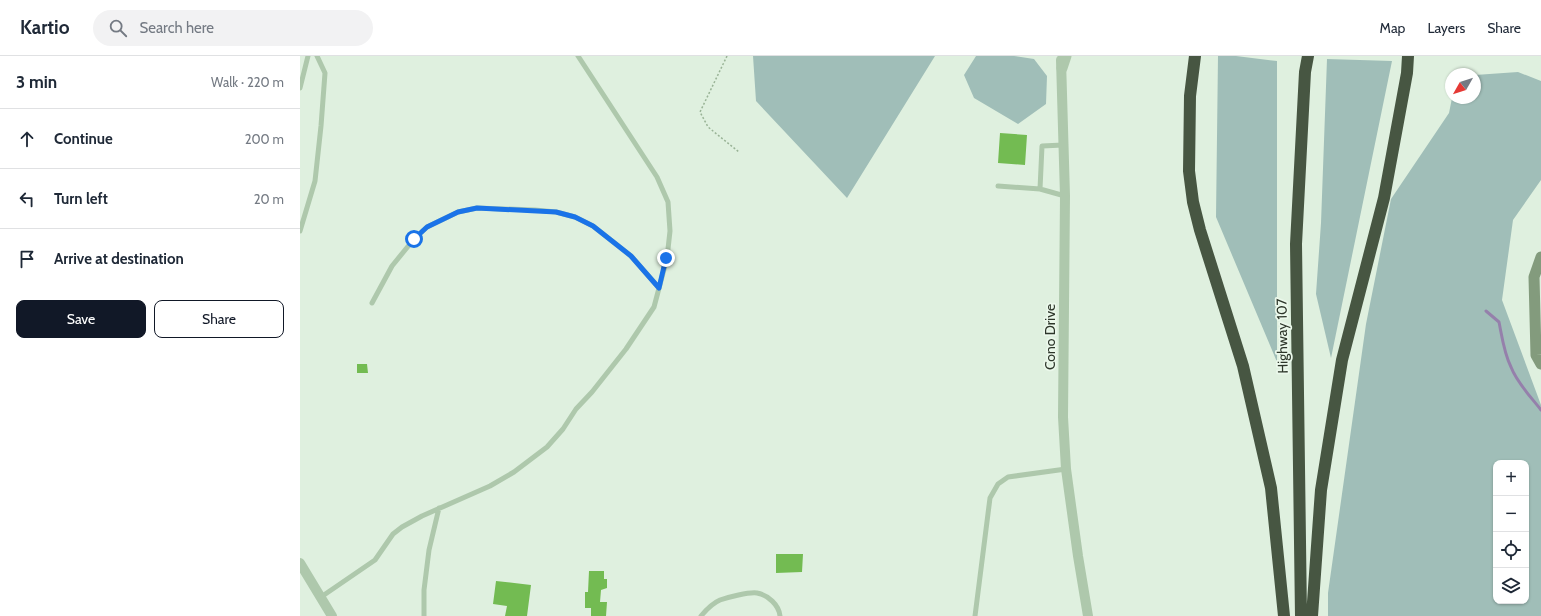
<!DOCTYPE html>
<html lang="en">
<head>
<meta charset="utf-8">
<style>
	:root { --surface:#fff; --page:#f2f2f3; --text:#1f2937; --muted:#747a83; --line:#e0e1e3; --accent:#111827 }
	body { margin:0; font-family:Cabin,sans-serif; background:var(--page); color:var(--text) }
	.controls { position:absolute; right:12px; bottom:12px; display:grid; overflow:hidden; border-radius:8px; box-shadow:0 1px 3px #0004 }
	.controls button { width:36px; height:36px; display:grid; place-items:center; padding:0; border:0; border-bottom:1px solid var(--line); background:var(--surface); color:var(--text); font:20px sans-serif }
	.compass { position:absolute; left:1145px; top:12px; width:36px; height:36px; border-radius:50%; background:var(--surface); box-shadow:0 1px 3px #0004; rotate:231deg }
	.stop { position:absolute; width:12px; height:12px; margin:-9px; border:3px solid #1a73e8; border-radius:50%; background:#fff }
	.stop.end { background:#1a73e8; border-color:#fff; box-shadow:0 1px 4px #0008 }
	.list { margin:0; padding:0; list-style:none }
	h2 { display:flex; justify-content:space-between; align-items:center; height:52px; margin:0; padding:0 16px; font-size:17px }
	h2 small { font-size:13px; font-weight:400; color:var(--muted) }
	.list li { display:grid; grid-template-columns:26px 1fr auto; gap:12px; align-items:center; box-sizing:border-box; height:60px; padding:0 16px; border-top:1px solid var(--line) }
	.list b { display:block; font-size:15px; white-space:nowrap }
	.list em { font-size:13px; font-style:normal; color:var(--muted) }
	.actions { display:flex; gap:8px; padding:12px 16px }
	.actions a { flex:1; padding:9px 0; border:1px solid var(--accent); border-radius:8px; text-align:center; font-size:14px; color:var(--accent) }
	.actions .main { background:var(--accent); color:#fff }
	.icon { flex:none; width:22px; height:22px; fill:none; stroke:currentColor; stroke-width:2; stroke-linecap:round; stroke-linejoin:round }
	.map { position:relative; flex:none; width:1241px; height:560px; overflow:hidden }
	header { display:flex; align-items:center; gap:24px; box-sizing:border-box; height:56px; padding:0 20px; background:var(--surface); border-bottom:1px solid var(--line) }
	header strong { font-size:19px }
	nav { display:flex; gap:22px; margin-inline-start:auto; font-size:14px }
	.search { width:280px; height:36px; background:var(--page); display:flex; align-items:center; gap:10px; box-sizing:border-box; padding:0 14px; border-radius:22px; color:var(--muted); font-size:15px }
	main { display:flex }
	aside { flex:1; background:var(--surface) }
	.map>svg:first-child { display:block }
	.green { fill:#a0beb8; fill-rule:evenodd }
	.lines { fill:none; stroke-linecap:round; stroke-linejoin:round }
	.stream { stroke:#9580ab; stroke-width:3 }
	.building { fill:#73bb52 }
	.path { stroke:#99b396; stroke-width:1.5; stroke-dasharray:2 2; stroke-linecap:butt }
	.service { stroke:#aec8ac; stroke-width:5 }
	.minor { stroke:#aec8ac; stroke-width:10 }
	.tertiary { stroke:#aec8ac; stroke-width:11 }
	.secondary { stroke:#839b7d; stroke-width:11 }
	.motorway { stroke:#475642; stroke-width:12 }
	.route { stroke:#1a73e8; stroke-width:5 }
	.labels { text-anchor:middle; stroke-width:3.5; stroke-linejoin:round; paint-order:stroke }
	.street-label { font-size:14px; fill:#2d362a; stroke:#ebf8eb }
</style>
</head>
<body>
<header>
<strong>Kartio</strong>
<div class="search"><svg class="icon" aria-label="search" viewBox="0 0 24 24"><circle cx="10" cy="10" r="6"/><path d="M15 15l6 6"/></svg>Search here</div>
<nav><a>Map</a><a>Layers</a><a>Share</a></nav>
</header>
<main>
<aside>
<h2>3 min<small>Walk · 220 m</small></h2>
<ul class="list">
<li><svg class="icon" aria-label="ahead" viewBox="0 0 24 24"><path d="M12 20V5M6 11l6-6 6 6"/></svg><div><b>Continue</b></div><em>200 m</em></li>
<li><svg class="icon" aria-label="left" viewBox="0 0 24 24"><path d="M17 20v-9H6M10 6l-5 5 5 5"/></svg><div><b>Turn left</b></div><em>20 m</em></li>
<li><svg class="icon" aria-label="arrive" viewBox="0 0 24 24"><path d="M6 21V4h12l-3 4 3 4H6"/></svg><div><b>Arrive at destination</b></div></li>
</ul>
<div class="actions"><a class="main">Save</a><a>Share</a></div>
</aside>
<div class="map">
<svg width="1241" height="560" viewBox="0 0 1241 560">
	<rect width="100%" height="100%" fill="#dff0df"/>
	<!-- green -->
	<path class="green" d="M453 0H635L547 142 456 45Z
		M676 0H714L734 3 747 20 746 48 718 68 674 42 664 19Z
		M918 0H936L977 5V306L916 161Z
		M1027 3 1092 5 1031 302 1016 238 1021 167Z
		M1218 16 1241 25V124L1213 164 1202 244 1241 349V560H1028V537L1066 268 1091 143 1149 57 1152 42H1175V19ZM1196 407H1226V545H1196Z"/>
	<g class="lines">
		<!-- stream -->
		<path class="stream" d="M1186 255 1199 266C1202 281 1204 297 1211 311 1217 327 1231 341 1241 354"/>
	</g>
	<!-- building -->
	<path class="building" d="M700 77 727 79 725 109 698 107Z
		M57 308H67L68 317H57Z
		M476 498H503L502 516 476 517Z
		M289 515H304V523H307V532L301 534 300 546H307L306 560H291V552H285V536H288Z
		M196 525 231 529 227 560H205L207 550 193 548Z"/>
	<g class="lines">
		<!-- path -->
		<path class="path" d="M427 0 400 56 408 71 439 96"/>
		<!-- service -->
		<path class="service" d="M0 32 8 0
			M698 130 740 133 765 140
			M740 133 742 90 763 89
			M0 175 15 125 21 70 25 17 17 0
			M72 247 92 210 114 183 127 171 158 156 177 152 235 154 256 156 275 161 293 170 331 200 359 232
			M21 541 75 504 93 478 102 471 122 460 190 430 214 416 247 391 263 373 276 353 292 336 326 293 354 251 367 202 370 175 368 146 357 121 278 0
			M124 560V534L129 494 139 452
			M401 560C406 554 413 547 420 544 429 541 448 536 457 537 468 539 479 549 480 560
			M675 560 690 442 698 428 708 421 766 413"/>
		<!-- minor -->
		<path class="minor" d="M761 4 765 140 763 361 766 413 778 500 788 560
			M0 507 32 560"/>
		<!-- tertiary -->
		<path class="tertiary" d="M762 12 766 0"/>
		<!-- secondary -->
		<path class="secondary" d="M1241 201 1234 221 1236 299 1241 308"/>
		<!-- motorway -->
		<path class="motorway" d="M895 0 890 40 889 115 893 146 900 174 943 310 971 432 984 560
			M1001 560 996 188 1005 16 1008 0
			M1012 560 1021 434 1042 304 1084 142 1107 17 1108 0"/>
	</g>
	<g class="lines">
		<!-- route -->
		<path class="route" d="M114 183 127 171 158 156 177 152 256 156 275 161 293 170 331 200 359 232 366 202"/>
	</g>
	<g class="labels">
		<!-- street labels -->
		<g class="street-label">
			<text transform="translate(982 280) rotate(-91)" y="5">Highway 107</text>
			<text transform="translate(750 281) rotate(-90)" y="5">Cono Drive</text>
		</g>
	</g>
</svg>
<div class="controls">
<button>+</button>
<button>−</button>
<button><svg class="icon" aria-label="locate" viewBox="0 0 24 24"><circle cx="12" cy="12" r="6"/><path d="M12 2v4M12 18v4M2 12h4M18 12h4"/></svg></button>
<button><svg class="icon" aria-label="layers" viewBox="0 0 24 24"><path d="M12 4l9 5-9 5-9-5zM3 14l9 5 9-5"/></svg></button>
</div>
<svg class="compass" viewBox="-18 -18 36 36"><path d="M0-13l5 13h-10z" fill="#e53935"/><path d="M0 13l5-13h-10z" fill="#747a83"/></svg>
<div class="stop" style="left:114px;top:183px"></div>
<div class="stop end" style="left:366px;top:202px"></div>
</div>
</main>
</body>
</html>
